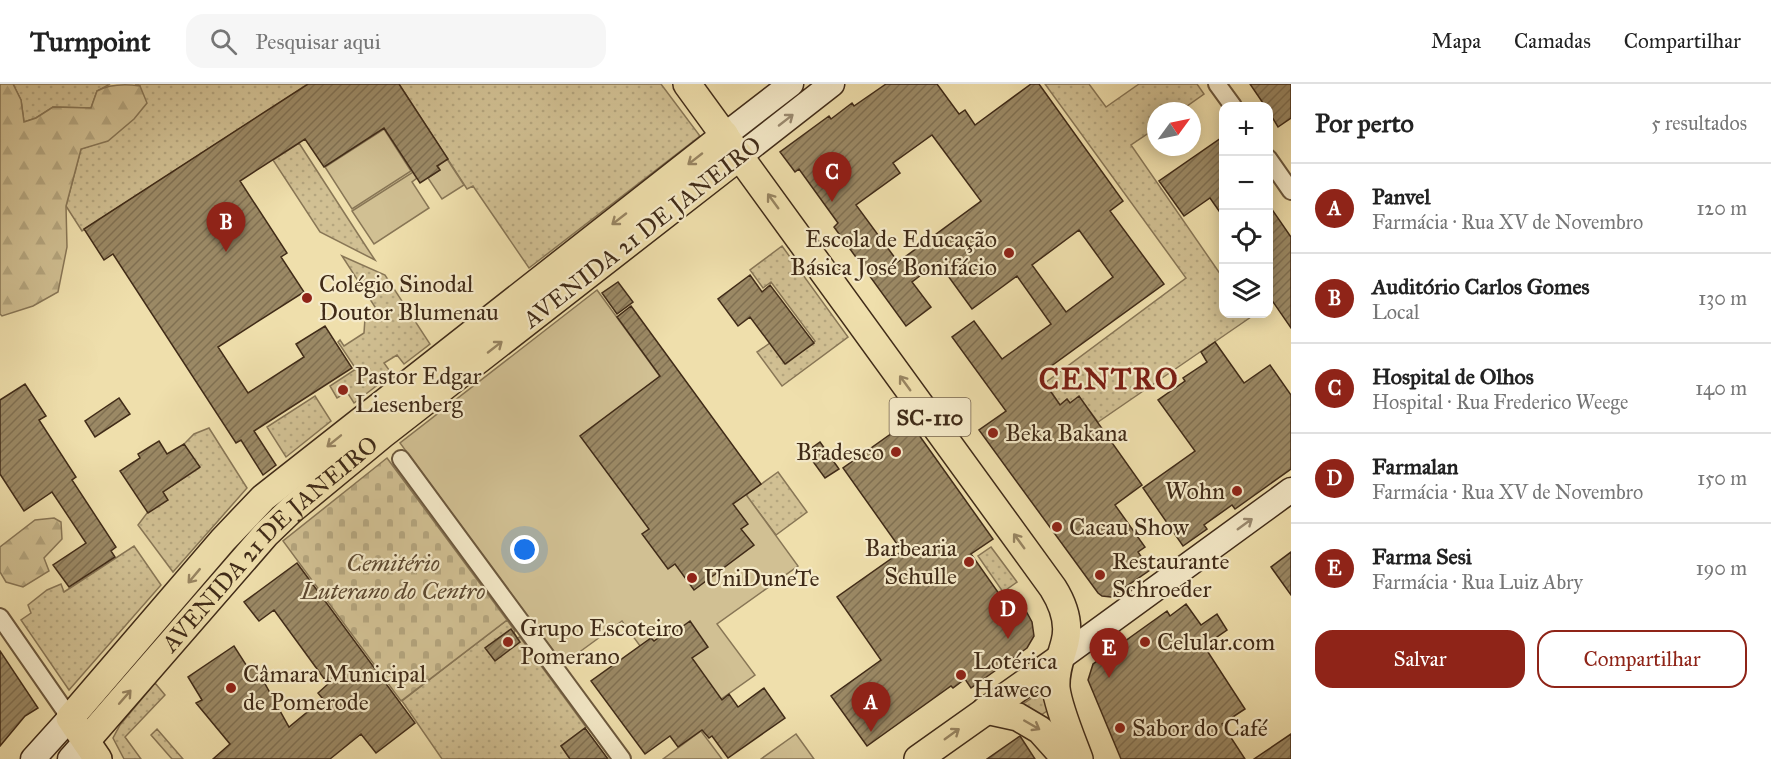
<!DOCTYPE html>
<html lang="pt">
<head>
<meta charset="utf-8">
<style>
	:root { --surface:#fff; --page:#f6f6f6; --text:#222; --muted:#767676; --line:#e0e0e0; --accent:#8f2418 }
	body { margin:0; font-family:"IM FELL Great Primer",serif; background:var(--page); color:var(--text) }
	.controls { position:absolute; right:18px; top:18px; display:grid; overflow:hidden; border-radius:12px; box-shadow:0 3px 15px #0003 }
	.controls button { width:54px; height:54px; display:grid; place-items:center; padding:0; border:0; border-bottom:2px solid var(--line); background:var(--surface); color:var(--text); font:30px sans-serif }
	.compass { position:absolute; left:1147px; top:18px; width:54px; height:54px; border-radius:50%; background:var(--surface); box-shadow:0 3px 15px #0003; rotate:57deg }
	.you { position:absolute; left:525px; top:466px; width:21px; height:21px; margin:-15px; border:4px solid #fff; border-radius:50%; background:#1a73e8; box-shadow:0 0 0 9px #1a73e833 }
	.badge { display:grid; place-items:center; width:39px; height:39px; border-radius:50%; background:var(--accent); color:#fff; font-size:20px; font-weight:700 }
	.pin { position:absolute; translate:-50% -50px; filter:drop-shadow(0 2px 3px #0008) }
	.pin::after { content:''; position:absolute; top:32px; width:21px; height:18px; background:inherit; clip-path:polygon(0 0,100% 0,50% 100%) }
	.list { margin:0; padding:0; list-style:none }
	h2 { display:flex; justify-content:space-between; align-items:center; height:78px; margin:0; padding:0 24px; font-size:26px }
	h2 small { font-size:20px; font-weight:400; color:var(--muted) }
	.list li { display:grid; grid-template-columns:39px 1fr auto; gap:18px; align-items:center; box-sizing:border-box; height:90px; padding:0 24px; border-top:2px solid var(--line) }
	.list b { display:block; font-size:22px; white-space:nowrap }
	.list p { margin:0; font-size:20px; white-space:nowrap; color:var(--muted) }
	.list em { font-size:20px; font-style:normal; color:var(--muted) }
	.actions { display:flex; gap:12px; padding:18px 24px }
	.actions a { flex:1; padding:14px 0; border:2px solid var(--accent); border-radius:18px; text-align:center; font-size:21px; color:var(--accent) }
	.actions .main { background:var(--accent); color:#fff }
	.icon { flex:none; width:33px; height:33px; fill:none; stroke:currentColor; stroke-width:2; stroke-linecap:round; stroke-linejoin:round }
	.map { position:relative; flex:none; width:1291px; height:675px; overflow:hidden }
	header { display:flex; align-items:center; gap:36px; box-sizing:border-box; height:84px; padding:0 30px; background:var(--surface); border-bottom:2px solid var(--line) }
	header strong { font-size:28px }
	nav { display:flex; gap:33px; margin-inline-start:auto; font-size:21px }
	.search { width:420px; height:54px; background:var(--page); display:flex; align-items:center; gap:15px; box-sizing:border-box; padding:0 21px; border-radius:18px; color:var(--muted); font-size:22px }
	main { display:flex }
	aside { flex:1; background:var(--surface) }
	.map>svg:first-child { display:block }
	.grass { fill:url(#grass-dots); stroke:#887656; stroke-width:1.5 }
	.forest { fill:url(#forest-firs); stroke:#887656; stroke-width:1.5 }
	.cemetery { fill:url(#cemetery-stones); stroke:#887656; stroke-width:1.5 }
	.park { fill:#d1c093; stroke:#887656; stroke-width:1.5 }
	.building { fill:url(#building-hatch); stroke:#402b18; stroke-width:1.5; fill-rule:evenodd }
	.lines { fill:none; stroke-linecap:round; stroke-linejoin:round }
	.minor-casing { stroke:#6c583d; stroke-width:20 }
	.secondary-casing { stroke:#402b18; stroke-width:27 }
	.primary-casing { stroke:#402b18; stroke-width:30 }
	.minor { stroke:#f5eac9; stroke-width:16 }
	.secondary { stroke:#f5eac9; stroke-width:24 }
	.primary { stroke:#efdfac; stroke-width:27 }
	.oneway { stroke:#9a8a70 }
	.oneway2 { stroke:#988562 }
	.poi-dot { fill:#8f2418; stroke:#f5eac9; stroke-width:2 }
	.labels { text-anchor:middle; stroke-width:4.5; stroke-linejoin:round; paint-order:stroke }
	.shield { fill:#f5eac9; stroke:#76644d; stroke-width:1.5 }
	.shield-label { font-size:22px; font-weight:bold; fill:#402b18 }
	.street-label { font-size:24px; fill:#402b18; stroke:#f5eac9 }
	.poi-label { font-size:24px; fill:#402b18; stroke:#f5eac9; text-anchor:start }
	.park-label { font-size:24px; font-style:italic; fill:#5d4931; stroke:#f5eac9 }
	.district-label { font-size:30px; font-weight:bold; letter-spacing:1.5px; fill:#7a1f14; stroke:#f5eac9 }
</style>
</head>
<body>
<header>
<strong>Turnpoint</strong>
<div class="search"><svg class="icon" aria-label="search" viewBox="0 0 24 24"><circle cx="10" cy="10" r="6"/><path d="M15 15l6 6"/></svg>Pesquisar aqui</div>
<nav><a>Mapa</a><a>Camadas</a><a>Compartilhar</a></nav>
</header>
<main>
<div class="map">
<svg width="1291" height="675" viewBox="0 0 1291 675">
	<defs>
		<pattern id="grass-dots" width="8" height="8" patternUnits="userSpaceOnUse" patternTransform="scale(1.5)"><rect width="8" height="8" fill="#d1c093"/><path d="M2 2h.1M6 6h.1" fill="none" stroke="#b4a57e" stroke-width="1.8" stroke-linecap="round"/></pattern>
		<pattern id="forest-firs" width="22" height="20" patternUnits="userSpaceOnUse" patternTransform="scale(1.5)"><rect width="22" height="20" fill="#d1c093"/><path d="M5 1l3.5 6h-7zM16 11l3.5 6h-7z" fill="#b4a57e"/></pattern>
		<pattern id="cemetery-stones" width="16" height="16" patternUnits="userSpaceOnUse" patternTransform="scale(1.5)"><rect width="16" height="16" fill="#d1c093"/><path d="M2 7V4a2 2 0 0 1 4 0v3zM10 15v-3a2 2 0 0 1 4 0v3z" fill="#b4a57e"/></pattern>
		<pattern id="building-hatch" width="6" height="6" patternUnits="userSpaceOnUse" patternTransform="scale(1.5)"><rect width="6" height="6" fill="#9b8965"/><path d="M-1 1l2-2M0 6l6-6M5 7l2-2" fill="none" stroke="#807052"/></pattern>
	</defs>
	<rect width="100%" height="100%" fill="#efdfac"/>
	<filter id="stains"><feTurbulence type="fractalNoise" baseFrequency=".00333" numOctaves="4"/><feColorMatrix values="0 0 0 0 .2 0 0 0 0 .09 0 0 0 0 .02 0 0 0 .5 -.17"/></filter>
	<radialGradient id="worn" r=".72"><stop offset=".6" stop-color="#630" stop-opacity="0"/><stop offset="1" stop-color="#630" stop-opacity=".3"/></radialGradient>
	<!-- grass -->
	<path class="grass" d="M13 0H110L97 7 91 24 53 23 36 34 24 38 21 16Z
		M135 0H308L82 147 66 122 81 65 108 56 140 2Z
		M399 0H661L700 52 529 184 473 102 467 105Z
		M1045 0H1089L1106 23 1139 0H1197L1204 10 1180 27H1156V44L1131 61 1223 194 1224 230H1248L1251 233 1098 338 1079 313 1070 319 1067 315 1060 321 1045 299 1186 194Z
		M299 59 367 164 375 176 320 148 273 76Z
		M782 162 848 253 782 302 757 268 770 259 786 280 815 257 771 198 763 204 750 186Z
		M342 172 385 191 430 260 404 280 397 271 384 279 392 290 354 319 347 308 337 314 330 302 356 285 338 258 340 256 344 262 364 249 365 234 377 226Z
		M315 312 331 337 286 373 267 343Z
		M209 344 247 404 173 488 138 441 163 408 199 384 184 360 194 350Z
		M778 388 807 428 776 451 746 411Z
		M134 462 161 501 69 606 21 536 31 529 28 521 47 506 61 500 64 508Z
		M991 463 1017 498 1003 508 978 472Z
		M507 536 515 547 514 549 517 554 520 553 586 643 561 662 570 675H442L402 617Z
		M155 599 165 611 125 653 141 675H124L113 654 120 641Z
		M1045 605 1050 625 1038 633 1032 626 1023 620Z
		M157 645 183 675H172L151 651Z"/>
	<!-- forest -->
	<path class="forest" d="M0 0H13L21 16 24 38 36 34 53 23 91 24 97 7C110 0 126 0 140 2L147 19 134 35 108 57 81 65 66 122 67 163 58 208 33 222 2 232 0 230Z
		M54 434 61 438 62 455 44 474 49 487 23 503 6 498 0 488V463L35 436Z"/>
	<!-- cemetery -->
	<path class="cemetery" d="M387 374 507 536 401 617 283 457Z"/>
	<!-- park -->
	<path class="park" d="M384 45 411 87 352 125 325 83Z
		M447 75 464 101 442 115 428 94 440 86 438 82Z
		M413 88 417 94 412 98 429 124 374 160 352 127Z
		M597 206 798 482 717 540 755 591 693 635 622 537 563 580 400 359Z
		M701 647 722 675H663Z
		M796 650 814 675H761Z"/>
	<!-- building -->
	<path class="building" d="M308 0H399L448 75 437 82 440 86 420 99 384 44 324 83 305 55 240 97 287 169 281 173 304 208 218 263 248 309 304 273 296 260 325 242 352 284 254 347 276 381 263 391 241 356 236 359 113 170 104 176 84 145Z
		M886 0H937L959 30 965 26 975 41 1031 0H1039L1123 117 1110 127 1164 200 1039 291 1060 321 1067 315 1070 319 1079 312 1142 401 1115 421 1145 463 1138 468 1150 486 1111 513 1102 512 1098 509 979 346 1006 327 952 253 974 237 1002 275 1051 240 1017 192 972 225 938 178 912 198 931 223 906 242 834 143 838 139 799 85 795 88 780 68 829 32 831 35 852 19 854 22ZM932 51 981 117 898 178 856 121 900 89 893 79ZM1079 146 1113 193 1066 228 1032 181Z
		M1250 0H1291V34L1278 43 1269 28V22H1265Z
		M1224 52V134L1210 114 1184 132 1159 97Z
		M1269 121 1291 153V244L1269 212Z
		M750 191 762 208 770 201 814 259 785 280 750 233 738 242 718 215Z
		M618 198 633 218 617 230 602 209Z
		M631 222 761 400 733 420 748 440 741 445 754 461 694 506 675 480 668 485 642 450 649 445 580 352 660 292 617 233Z
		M1215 258 1244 299 1270 281 1291 311V385L1235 425 1232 421 1204 441 1207 445 1183 462 1143 404 1195 367 1158 316 1185 297 1183 294 1207 278 1201 268Z
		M25 300 46 332 39 336 76 393 72 396 116 463 111 467 115 473 69 503 53 481 86 459 52 408 24 427 0 390V316Z
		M119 314 130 330 95 353 85 337Z
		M909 337 993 455 971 470 1009 524 1020 516 1032 538 1034 552 1027 564 971 604 965 595 953 604 951 602 867 662 831 612 881 576 837 513 902 467 843 384Z
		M159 357 167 370 184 360 200 383 163 408 168 416 148 429 120 387 140 374 138 370Z
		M820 358 839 385 825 394 806 368Z
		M1291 468V511L1271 483Z
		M297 479 415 639 376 669 361 650 330 675H213L230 660 196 619 202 616 188 593 234 562 248 584 254 580 289 643 323 615 318 609 328 600 274 526 259 537 244 518Z
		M1186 520 1201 541 1217 530 1227 546 1204 562 1245 625 1222 640 1245 675H1121L1088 596 1093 580 1167 527 1170 532Z
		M690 537 708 563 692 574 722 616 729 610 738 623 764 604 785 634 728 674 712 652 709 654 702 646 678 663 670 652 645 670 591 597 651 554 654 557 676 541 679 545Z
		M511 545 520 558 495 577 485 564Z
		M0 567 38 624 25 632 0 662Z
		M585 644 608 675H570L561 662Z
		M1291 650V675H1254Z
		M1020 652 1035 675H987Z"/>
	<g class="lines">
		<defs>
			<path id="minor" d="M1217 0 1233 22
				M1268 74 1291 107
				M401 375 622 675
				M0 533 70 634"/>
			<path id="secondary" d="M725 51 791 0
				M740 72 832 0
				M1059 575 1291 406
				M33 675 70 634
				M70 675 86 657"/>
			<g id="primary">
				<path d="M687 0 1053 504C1063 520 1070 539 1065 558 1061 574 1055 586 1056 604 1058 623 1072 656 1079 675"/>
				<path d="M986 626 1018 633 1040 646 1066 675"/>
				<path id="s1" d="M86 657 266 450 291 426 383 350 740 72"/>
				<path d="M98 675 70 634 223 456 263 414 725 51"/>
				<path d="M918 675 1059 575"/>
			</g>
		</defs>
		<!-- minor casing -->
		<use href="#minor" class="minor-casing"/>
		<!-- secondary casing -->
		<use href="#secondary" class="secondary-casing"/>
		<!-- primary casing -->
		<use href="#primary" class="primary-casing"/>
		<!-- minor -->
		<use href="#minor" class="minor"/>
		<!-- secondary -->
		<use href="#secondary" class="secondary"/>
		<!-- primary -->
		<use href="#primary" class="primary"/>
	</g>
	<!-- one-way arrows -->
	<defs><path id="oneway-shaft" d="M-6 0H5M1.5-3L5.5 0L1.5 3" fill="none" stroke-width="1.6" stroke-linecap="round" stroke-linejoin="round" transform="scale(1.5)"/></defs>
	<g class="oneway">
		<use href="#oneway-shaft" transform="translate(786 36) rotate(-38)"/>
		<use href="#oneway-shaft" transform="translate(1245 440) rotate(-36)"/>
	</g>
	<g class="oneway2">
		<use href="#oneway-shaft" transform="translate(695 75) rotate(142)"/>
		<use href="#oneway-shaft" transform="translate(773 117) rotate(-126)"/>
		<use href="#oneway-shaft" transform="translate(619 135) rotate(142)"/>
		<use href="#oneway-shaft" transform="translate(495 263) rotate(-38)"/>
		<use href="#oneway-shaft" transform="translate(905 299) rotate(-126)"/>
		<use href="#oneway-shaft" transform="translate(334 357) rotate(141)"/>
		<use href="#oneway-shaft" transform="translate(1019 457) rotate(-126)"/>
		<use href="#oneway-shaft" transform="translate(194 492) rotate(130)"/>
		<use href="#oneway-shaft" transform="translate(125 613) rotate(-49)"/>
		<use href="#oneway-shaft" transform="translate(1032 641) rotate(30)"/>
		<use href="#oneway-shaft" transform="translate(952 650) rotate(-36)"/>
	</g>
	<!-- markers -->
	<g class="poi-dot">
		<circle cx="1009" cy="169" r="6"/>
		<circle cx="307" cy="214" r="6"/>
		<circle cx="343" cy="306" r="6"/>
		<circle cx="993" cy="349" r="6"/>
		<circle cx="896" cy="368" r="6"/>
		<circle cx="1237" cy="407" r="6"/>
		<circle cx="1057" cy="443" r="6"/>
		<circle cx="969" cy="478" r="6"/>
		<circle cx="1100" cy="491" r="6"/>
		<circle cx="692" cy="494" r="6"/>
		<circle cx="508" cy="558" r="6"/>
		<circle cx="1145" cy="558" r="6"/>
		<circle cx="961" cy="591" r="6"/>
		<circle cx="231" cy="604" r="6"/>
		<circle cx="1120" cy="644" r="6"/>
	</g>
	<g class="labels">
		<!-- shield labels -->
		<rect class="shield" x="889.5" y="314" width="81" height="38" rx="4.5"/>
		<g class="shield-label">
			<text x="930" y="341">SC-110</text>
		</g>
		<!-- street labels -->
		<g class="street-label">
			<text transform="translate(642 148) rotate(-38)" y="8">AVENIDA 21 DE JANEIRO</text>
			<text dy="8" stroke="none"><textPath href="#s1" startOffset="270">AVENIDA 21 DE JANEIRO</textPath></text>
		</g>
		<!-- poi labels -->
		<g class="poi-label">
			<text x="997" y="163" text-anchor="end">Escola de Educação<tspan x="997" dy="28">Básica José Bonifácio</tspan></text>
			<text x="319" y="208">Colégio Sinodal<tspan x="319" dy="28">Doutor Blumenau</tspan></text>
			<text x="355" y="300">Pastor Edgar<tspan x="355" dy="28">Liesenberg</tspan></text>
			<text x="1005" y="357">Beka Bakana</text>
			<text x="884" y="376" text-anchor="end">Bradesco</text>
			<text x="1225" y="415" text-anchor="end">Wohn</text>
			<text x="1069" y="451">Cacau Show</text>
			<text x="957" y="472" text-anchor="end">Barbearia<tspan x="957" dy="28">Schulle</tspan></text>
			<text x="1112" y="485">Restaurante<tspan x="1112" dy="28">Schroeder</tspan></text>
			<text x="704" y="502">UniDuneTe</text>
			<text x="520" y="552">Grupo Escoteiro<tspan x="520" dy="28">Pomerano</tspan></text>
			<text x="1157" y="566">Celular.com</text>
			<text x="973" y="585">Lotérica<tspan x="973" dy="28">Haweco</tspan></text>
			<text x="243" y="598">Câmara Municipal<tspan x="243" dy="28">de Pomerode</tspan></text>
			<text x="1132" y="652">Sabor do Café</text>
		</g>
		<!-- park labels -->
		<g class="park-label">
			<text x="393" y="487">Cemitério<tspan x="393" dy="28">Luterano do Centro</tspan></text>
		</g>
		<!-- district labels -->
		<g class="district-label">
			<text x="1109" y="305">CENTRO</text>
		</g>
	</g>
	<rect width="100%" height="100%" filter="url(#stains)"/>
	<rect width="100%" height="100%" fill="url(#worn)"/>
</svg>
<div class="controls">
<button>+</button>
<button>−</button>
<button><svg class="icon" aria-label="locate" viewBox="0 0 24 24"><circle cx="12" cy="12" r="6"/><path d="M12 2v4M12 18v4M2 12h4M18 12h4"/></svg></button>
<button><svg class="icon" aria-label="layers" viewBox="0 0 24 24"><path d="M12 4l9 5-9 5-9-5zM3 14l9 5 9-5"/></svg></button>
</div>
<svg class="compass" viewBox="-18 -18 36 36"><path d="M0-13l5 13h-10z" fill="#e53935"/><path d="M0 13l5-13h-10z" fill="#767676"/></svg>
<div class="you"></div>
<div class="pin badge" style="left:871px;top:648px">A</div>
<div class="pin badge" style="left:226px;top:168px">B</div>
<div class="pin badge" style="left:832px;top:118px">C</div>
<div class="pin badge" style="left:1008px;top:555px">D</div>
<div class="pin badge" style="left:1109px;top:594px">E</div>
</div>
<aside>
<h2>Por perto<small>5 resultados</small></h2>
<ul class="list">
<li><span class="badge">A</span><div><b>Panvel</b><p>Farmácia · Rua XV de Novembro</p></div><em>120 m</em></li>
<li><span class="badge">B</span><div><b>Auditório Carlos Gomes</b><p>Local</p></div><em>130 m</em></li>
<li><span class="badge">C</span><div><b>Hospital de Olhos</b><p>Hospital · Rua Frederico Weege</p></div><em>140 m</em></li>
<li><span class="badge">D</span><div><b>Farmalan</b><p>Farmácia · Rua XV de Novembro</p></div><em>150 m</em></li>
<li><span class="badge">E</span><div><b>Farma Sesi</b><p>Farmácia · Rua Luiz Abry</p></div><em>190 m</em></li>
</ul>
<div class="actions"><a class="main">Salvar</a><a>Compartilhar</a></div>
</aside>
</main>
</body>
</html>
